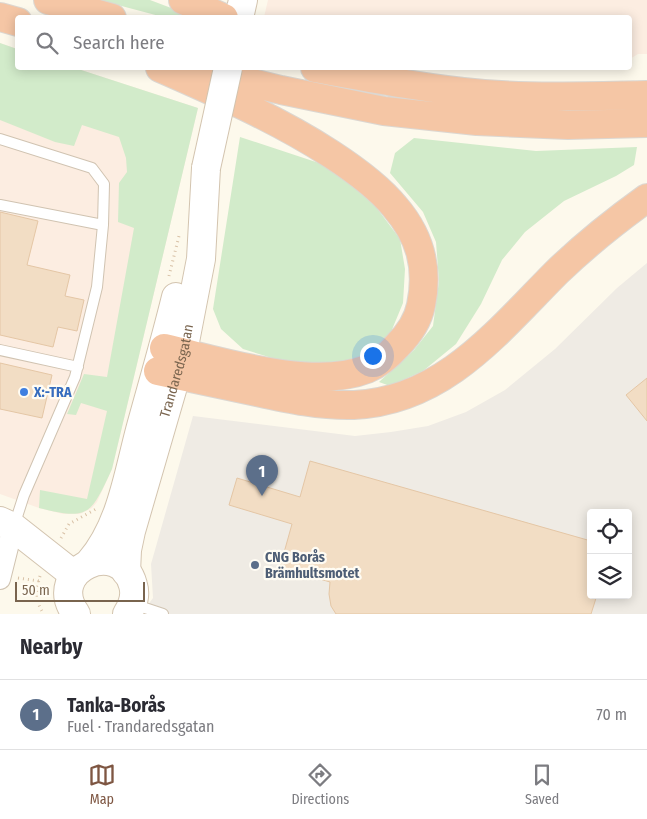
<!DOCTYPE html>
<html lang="en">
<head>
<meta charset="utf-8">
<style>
	:root { --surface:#fff; --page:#f2f2f3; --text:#2b2b33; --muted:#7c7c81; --line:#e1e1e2; --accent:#7e5642 }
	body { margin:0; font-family:"Fira Sans Condensed",sans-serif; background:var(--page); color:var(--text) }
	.controls { position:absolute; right:15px; bottom:15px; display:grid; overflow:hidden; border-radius:5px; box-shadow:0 2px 12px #0003 }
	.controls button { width:45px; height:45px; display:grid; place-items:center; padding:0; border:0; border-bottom:1px solid var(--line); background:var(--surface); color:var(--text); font:25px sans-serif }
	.scale { position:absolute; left:15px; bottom:12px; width:130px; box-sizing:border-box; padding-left:5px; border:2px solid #79644e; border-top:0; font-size:14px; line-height:18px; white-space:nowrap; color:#79644e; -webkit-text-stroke:4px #fffcf3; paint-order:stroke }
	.you { position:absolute; left:372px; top:355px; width:18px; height:18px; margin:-12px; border:4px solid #fff; border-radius:50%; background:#1a73e8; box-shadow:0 0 0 8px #1a73e833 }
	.badge { display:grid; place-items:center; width:32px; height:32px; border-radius:50%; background:var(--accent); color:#fff; font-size:16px; font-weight:700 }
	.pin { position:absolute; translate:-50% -41px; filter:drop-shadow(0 1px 2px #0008) }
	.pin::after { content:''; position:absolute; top:26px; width:18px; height:15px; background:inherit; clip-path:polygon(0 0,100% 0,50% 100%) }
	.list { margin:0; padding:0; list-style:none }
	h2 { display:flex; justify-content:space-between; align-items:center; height:65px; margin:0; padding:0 20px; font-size:21px }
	h2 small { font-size:16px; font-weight:400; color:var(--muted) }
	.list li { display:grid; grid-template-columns:32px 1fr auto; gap:15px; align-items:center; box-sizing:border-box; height:70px; padding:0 20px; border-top:1px solid var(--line) }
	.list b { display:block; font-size:19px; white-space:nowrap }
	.list p { margin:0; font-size:16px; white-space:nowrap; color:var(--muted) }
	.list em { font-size:16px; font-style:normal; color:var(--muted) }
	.icon { flex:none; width:28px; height:28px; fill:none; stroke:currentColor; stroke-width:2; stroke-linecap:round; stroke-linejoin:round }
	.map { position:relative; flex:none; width:647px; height:614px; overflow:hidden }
	.search { position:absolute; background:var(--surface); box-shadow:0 2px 12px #0003; left:15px; right:15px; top:15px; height:55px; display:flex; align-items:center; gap:12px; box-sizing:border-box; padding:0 18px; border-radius:5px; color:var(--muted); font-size:19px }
	.sheet { height:135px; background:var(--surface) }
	nav { display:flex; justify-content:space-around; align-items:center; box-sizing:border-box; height:70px; border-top:1px solid var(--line); background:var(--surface); font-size:14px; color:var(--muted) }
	nav a { display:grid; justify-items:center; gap:2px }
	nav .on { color:var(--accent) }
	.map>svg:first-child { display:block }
	.commercial { fill:#fcede1 }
	.industrial { fill:#efebe4; fill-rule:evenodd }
	.green { fill:#d2ebca }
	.building { fill:#f2ddc4; stroke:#e4c6a5 }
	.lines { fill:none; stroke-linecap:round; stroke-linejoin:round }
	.lane-casing { stroke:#d0c3b1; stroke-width:12 }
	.street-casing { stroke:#d0c3b1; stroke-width:22 }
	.secondary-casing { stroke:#d3c4af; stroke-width:30 }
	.highway-casing { stroke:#dcd7d1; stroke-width:30 }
	.path { stroke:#d8c1a6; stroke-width:3; stroke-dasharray:1 4; stroke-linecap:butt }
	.lane { stroke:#fff; stroke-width:10 }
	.street { stroke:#fff; stroke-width:20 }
	.secondary { stroke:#fff; stroke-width:28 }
	.highway { stroke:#f5c6a5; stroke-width:28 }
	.secondary-bridge-casing { stroke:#d3c4af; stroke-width:30; stroke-linecap:butt }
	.secondary-bridge { stroke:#fff; stroke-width:28 }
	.shop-dot { fill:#3f7fe0; stroke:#fffcf3; stroke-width:2 }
	.service-dot { fill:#5c6f8a; stroke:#fffcf3; stroke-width:2 }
	.labels { text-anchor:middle; stroke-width:4.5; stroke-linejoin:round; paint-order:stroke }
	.street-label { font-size:14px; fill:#79644e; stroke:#fffcf3 }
	.shop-label { font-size:14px; font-weight:bold; fill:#366cbe; stroke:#fffcf3; text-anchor:start }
	.service-label { font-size:14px; font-weight:bold; fill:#4e5e75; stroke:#fffcf3; text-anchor:start }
</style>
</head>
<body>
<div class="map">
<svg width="647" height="614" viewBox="0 0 647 614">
	<rect width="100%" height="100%" fill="#fdf9ec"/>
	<!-- commercial -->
	<path class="commercial" d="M268 0H647V54H638L630 59V18L264 17Z
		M0 43 17 49 18 68H75L198 108 112 469 97 502 92 508 80 514H63L39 508 0 494Z"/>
	<!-- industrial -->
	<path class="industrial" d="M647 263V614H141L153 598 151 564 193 416 355 436 391 432 428 426 466 412 505 390 555 349 617 288ZM591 513H628V595H591Z"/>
	<!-- green -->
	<path class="green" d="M99 0H150L195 17H163Z
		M0 43 17 49 18 68H75L198 108 112 469C91 514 90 521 39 508L40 490 87 499 107 411 81 403 76 415 67 414 84 374 107 377 134 228 118 222 119 183 127 172 126 158 119 137 82 125 74 146 55 142 0 120Z
		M240 137 331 167 376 207 400 239 405 269 403 303 391 332 370 354 337 365 285 362 243 349 221 329 213 309Z
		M414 138 536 151 637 147 634 165 616 176 564 201 525 232 502 260 481 304 456 344 423 371 390 386 379 382 414 350 433 326 439 281 436 242 423 212 390 173 395 153Z"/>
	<!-- building -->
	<path class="building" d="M0 212 38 221 27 265 70 275 65 296 84 300 77 331 58 327 53 347 0 335Z
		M0 363 52 375 42 418 0 409Z
		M647 378V421L626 395Z
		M310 461 591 541V595H597L591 614H336L331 606 329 594 330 582 280 567 292 524 229 505 237 478 300 497Z"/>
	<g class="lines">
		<defs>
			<path id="lane" d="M0 139 92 168 104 184 103 225 97 287 75 377 24 495 14 526
				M0 205 103 225
				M0 350 78 367
				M133 604 163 614"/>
			<path id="street" d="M0 579 13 527"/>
			<g id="secondary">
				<path d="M239 18 243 0"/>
				<path d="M0 521 13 527 74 575"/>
				<path d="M90 562C121 526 128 475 140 430 152 386 165 342 176 297"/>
				<path id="s1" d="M126 572 127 550 131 531 183 352 201 259 206 168"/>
				<path d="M76 614C44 570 120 536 133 585 136 595 133 605 127 614"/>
			</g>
			<path id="highway" d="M48 0 112 18
				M183 0 224 18
				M0 17 18 22
				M160 68C219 94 277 119 331 154 354 169 378 186 395 207 420 236 429 267 421 305 418 321 409 334 397 346 389 355 379 364 367 369 312 391 221 361 164 348
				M315 68C371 78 427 89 484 94 538 98 593 96 647 95
				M204 71 281 90 384 111 477 121 568 125 647 123
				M158 371C191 378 224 385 257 392 289 399 321 406 354 405 444 401 498 331 557 272 585 245 615 221 647 198"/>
		</defs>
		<!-- lane casing -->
		<use href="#lane" class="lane-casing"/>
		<!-- street casing -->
		<use href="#street" class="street-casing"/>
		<!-- secondary casing -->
		<use href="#secondary" class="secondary-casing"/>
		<!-- highway casing -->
		<use href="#highway" class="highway-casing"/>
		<!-- path -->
		<path class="path" d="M169 276 179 236
			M61 538 69 524 96 509
			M40 576C36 590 35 602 44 614
			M18 578 39 581"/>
		<!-- lane -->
		<use href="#lane" class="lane"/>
		<!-- street -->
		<use href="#street" class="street"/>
		<!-- secondary -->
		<use href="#secondary" class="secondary"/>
		<!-- highway -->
		<use href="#highway" class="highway"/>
		<defs>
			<path id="secondary-bridge" d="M206 168 228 68"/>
		</defs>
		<!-- secondary-bridge casing -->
		<use href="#secondary-bridge" class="secondary-bridge-casing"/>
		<!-- secondary-bridge -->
		<use href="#secondary-bridge" class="secondary-bridge"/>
	</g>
	<!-- markers -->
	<circle class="shop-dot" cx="24" cy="392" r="5"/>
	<circle class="service-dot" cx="255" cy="565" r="5"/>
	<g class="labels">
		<!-- street labels -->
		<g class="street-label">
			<text dy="5" stroke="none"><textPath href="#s1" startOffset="208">Trandaredsgatan</textPath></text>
		</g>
		<!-- shop labels -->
		<g class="shop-label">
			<text x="34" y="397">X:-TRA</text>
		</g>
		<!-- service labels -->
		<g class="service-label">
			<text x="265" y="562">CNG Borås<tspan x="265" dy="16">Brämhultsmotet</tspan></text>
		</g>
	</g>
</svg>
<div class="controls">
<button><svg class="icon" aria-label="locate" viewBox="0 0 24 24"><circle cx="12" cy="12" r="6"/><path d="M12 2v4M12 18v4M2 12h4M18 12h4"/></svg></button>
<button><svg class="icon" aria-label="layers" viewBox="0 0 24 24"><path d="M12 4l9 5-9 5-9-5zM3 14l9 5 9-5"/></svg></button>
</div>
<div class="scale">50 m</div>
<div class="you"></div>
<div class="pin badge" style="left:262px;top:496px;background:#5c6f8a">1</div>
<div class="search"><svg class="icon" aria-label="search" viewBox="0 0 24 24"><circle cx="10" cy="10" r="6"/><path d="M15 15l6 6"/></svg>Search here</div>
</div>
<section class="sheet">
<h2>Nearby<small></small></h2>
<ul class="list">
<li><span class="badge" style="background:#5c6f8a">1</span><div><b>Tanka-Borås</b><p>Fuel · Trandaredsgatan</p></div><em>70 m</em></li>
</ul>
</section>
<nav>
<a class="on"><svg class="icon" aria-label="map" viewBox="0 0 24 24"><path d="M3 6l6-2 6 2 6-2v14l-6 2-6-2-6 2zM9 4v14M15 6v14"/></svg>Map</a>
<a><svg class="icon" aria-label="directions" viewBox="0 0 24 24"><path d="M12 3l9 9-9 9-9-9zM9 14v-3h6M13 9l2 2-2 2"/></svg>Directions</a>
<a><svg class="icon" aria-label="saved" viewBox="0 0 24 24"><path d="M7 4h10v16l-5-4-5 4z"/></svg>Saved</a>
</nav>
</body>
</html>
